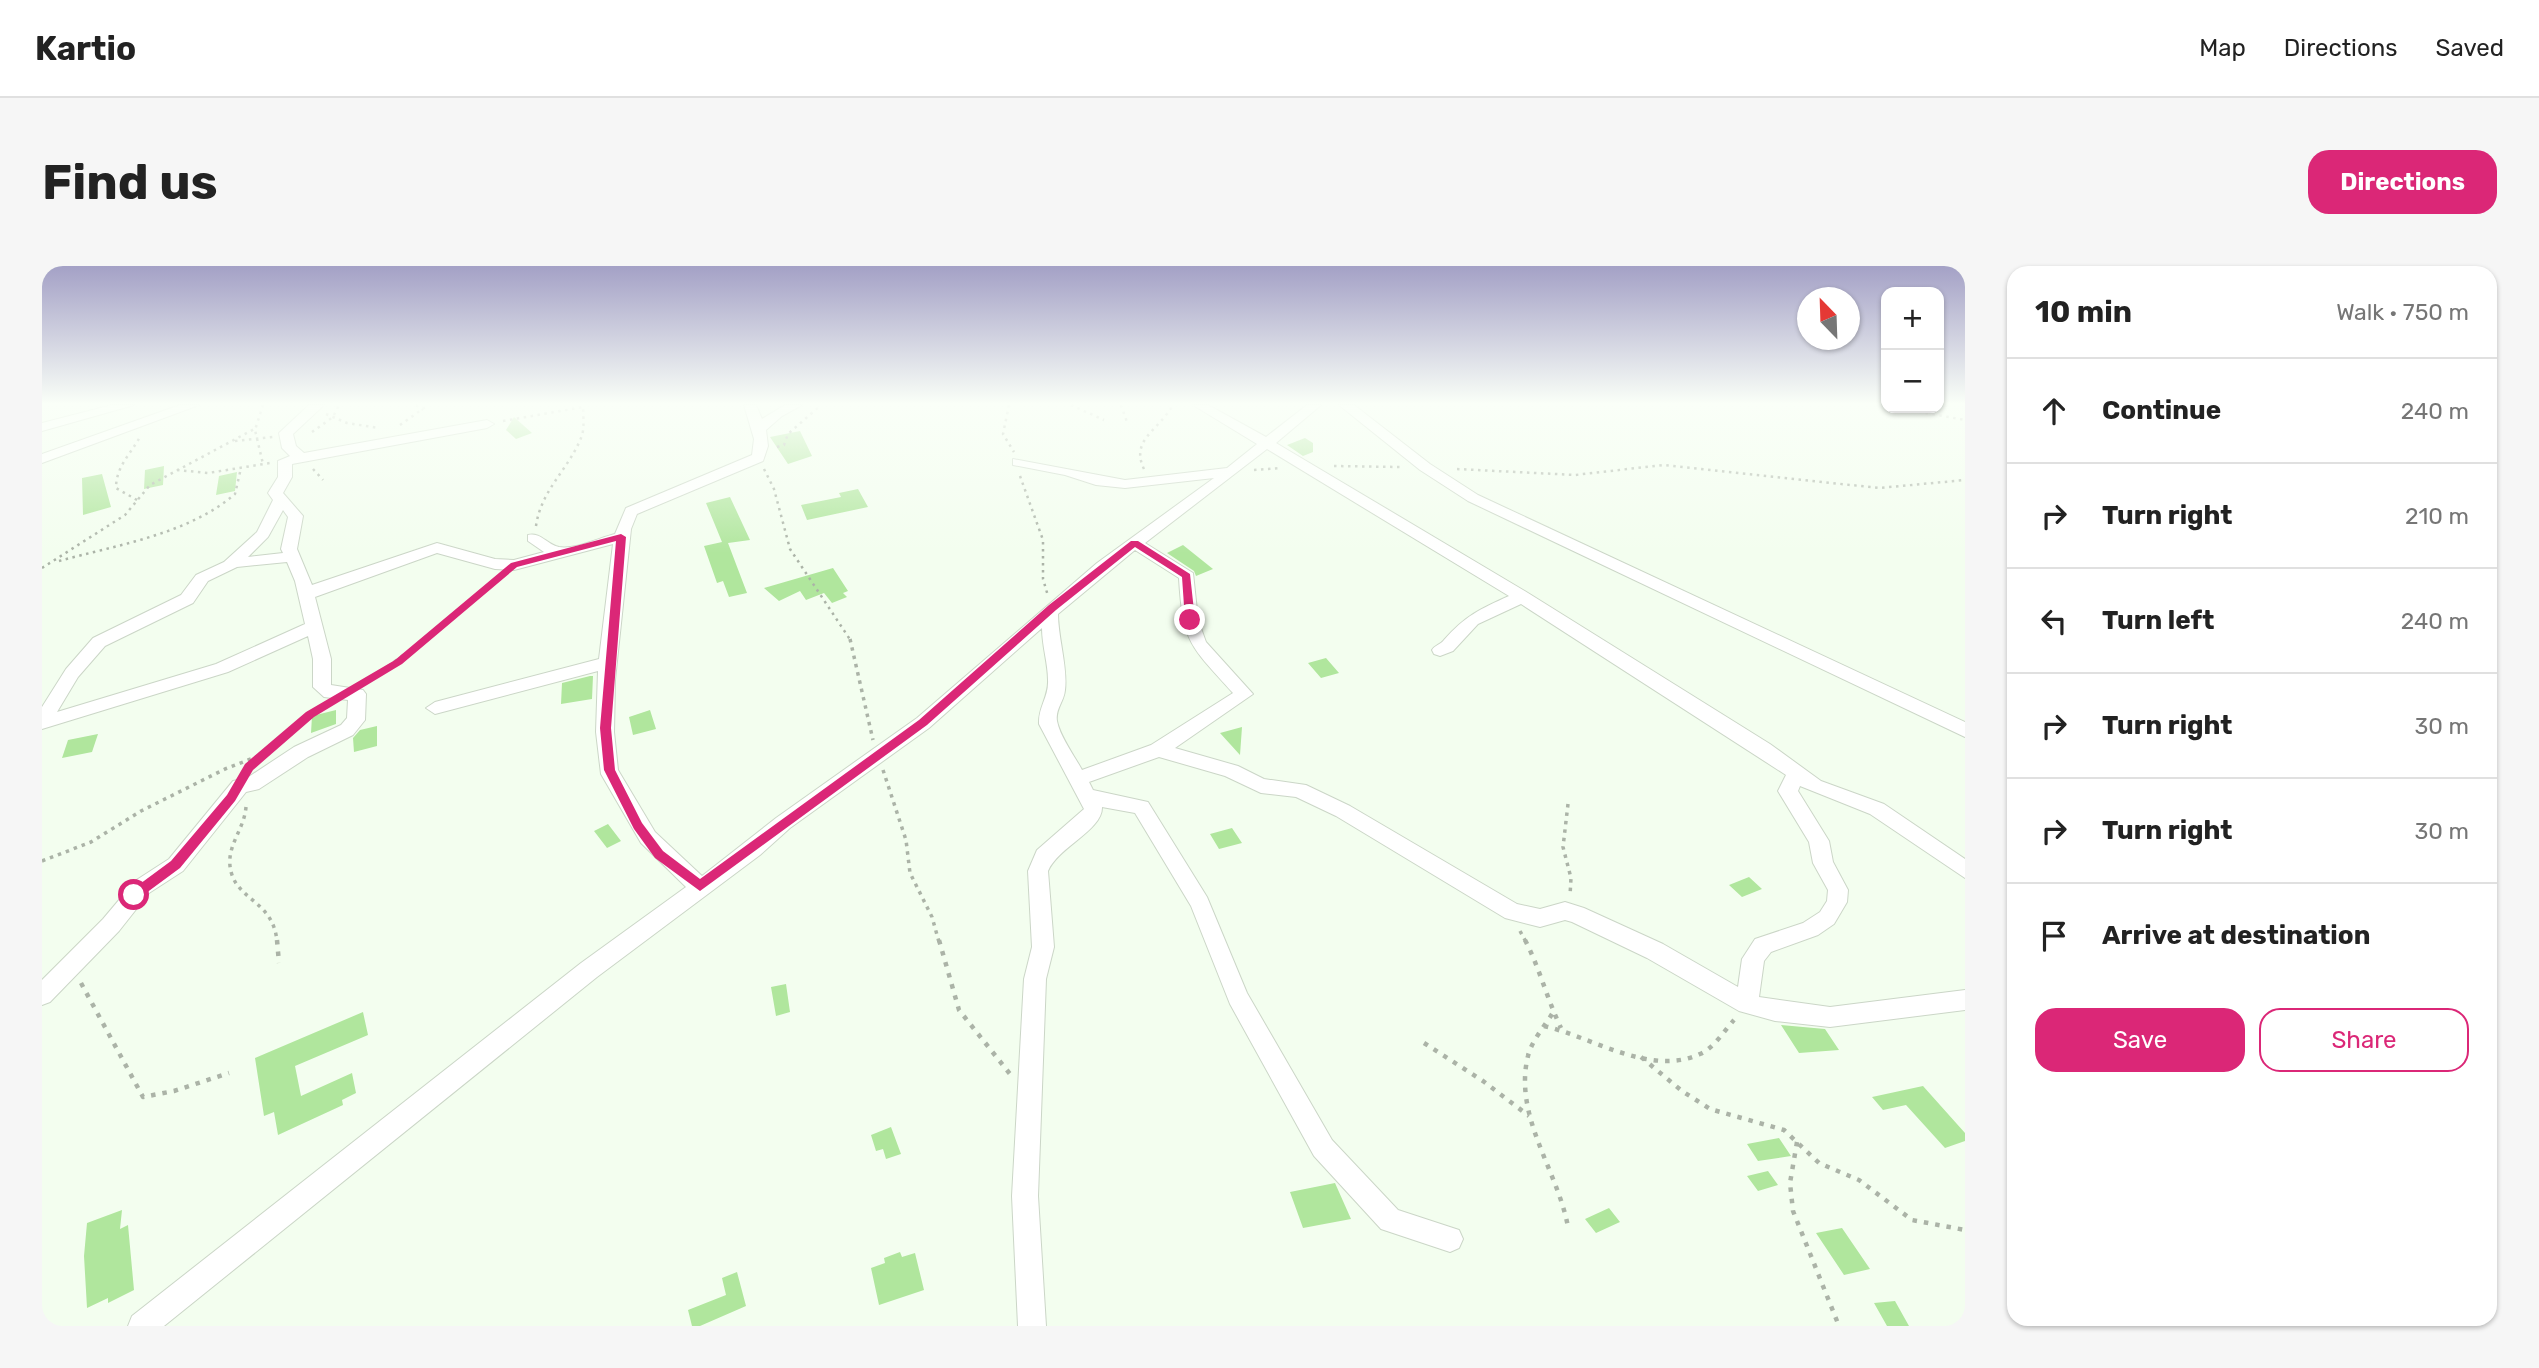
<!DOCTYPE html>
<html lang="en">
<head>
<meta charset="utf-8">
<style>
	:root { --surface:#fff; --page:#f6f6f6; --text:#222; --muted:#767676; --line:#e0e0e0; --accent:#db2777 }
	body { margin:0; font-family:Rubik,sans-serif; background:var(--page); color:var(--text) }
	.controls { position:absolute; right:21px; top:21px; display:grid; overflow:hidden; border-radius:14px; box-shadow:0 2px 5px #0004 }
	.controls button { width:63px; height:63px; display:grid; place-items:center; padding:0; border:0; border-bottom:2px solid var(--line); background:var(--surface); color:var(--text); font:35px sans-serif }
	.compass { position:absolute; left:1755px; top:21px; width:63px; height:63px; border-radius:50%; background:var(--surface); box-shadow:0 2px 5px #0004; rotate:337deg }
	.stop { position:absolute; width:21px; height:21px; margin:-16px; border:5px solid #db2777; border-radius:50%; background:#fff }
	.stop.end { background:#db2777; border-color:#fff; box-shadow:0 2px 7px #0008 }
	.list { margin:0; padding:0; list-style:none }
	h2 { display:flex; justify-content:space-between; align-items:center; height:91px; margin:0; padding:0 28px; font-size:30px }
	h2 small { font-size:23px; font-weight:400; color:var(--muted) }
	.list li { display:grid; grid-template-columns:46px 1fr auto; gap:21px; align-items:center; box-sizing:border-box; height:105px; padding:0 28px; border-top:2px solid var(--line) }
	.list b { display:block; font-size:26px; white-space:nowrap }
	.list em { font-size:23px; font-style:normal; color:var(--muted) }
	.actions { display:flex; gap:14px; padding:21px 28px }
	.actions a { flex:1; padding:16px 0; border:2px solid var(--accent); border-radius:21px; text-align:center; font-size:24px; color:var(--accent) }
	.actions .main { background:var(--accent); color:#fff }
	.icon { flex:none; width:38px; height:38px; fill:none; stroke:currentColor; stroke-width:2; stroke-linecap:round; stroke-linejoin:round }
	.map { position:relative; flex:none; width:1923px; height:1060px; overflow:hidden; border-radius:21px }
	header { display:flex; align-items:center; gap:42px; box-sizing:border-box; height:98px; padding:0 35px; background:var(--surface); border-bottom:2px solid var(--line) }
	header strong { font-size:33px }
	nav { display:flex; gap:38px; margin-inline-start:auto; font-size:24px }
	.intro { display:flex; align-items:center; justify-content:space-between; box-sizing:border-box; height:168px; padding:0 42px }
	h1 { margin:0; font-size:49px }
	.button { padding:18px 32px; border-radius:21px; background:var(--accent); color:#fff; font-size:24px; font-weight:700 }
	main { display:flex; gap:42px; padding:0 42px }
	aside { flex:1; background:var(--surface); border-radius:21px; box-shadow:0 2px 5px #0004 }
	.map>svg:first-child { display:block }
	.building { fill:#b0e69d }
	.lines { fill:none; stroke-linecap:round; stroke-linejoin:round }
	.minor-casing { stroke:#cbd6c7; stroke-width:2 }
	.path-far2 { stroke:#abb3a7; stroke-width:2.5; stroke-dasharray:2.5 4.5; stroke-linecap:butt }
	.path-far1 { stroke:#abb3a7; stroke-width:3.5; stroke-dasharray:3.5 5; stroke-linecap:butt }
	.path { stroke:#abb3a7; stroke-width:4.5; stroke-dasharray:4.5 7; stroke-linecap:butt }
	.minor { fill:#fff; fill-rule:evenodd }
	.route { fill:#db2777 }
</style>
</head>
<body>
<header>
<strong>Kartio</strong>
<nav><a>Map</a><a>Directions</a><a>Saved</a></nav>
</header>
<div class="intro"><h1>Find us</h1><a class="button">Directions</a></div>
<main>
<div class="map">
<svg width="1923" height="1060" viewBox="0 0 1923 1060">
	<rect width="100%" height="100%" fill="#f3feef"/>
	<!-- building -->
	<path class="building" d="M472 151 490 167 474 173 464 164Z
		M758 165 770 190 746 198 728 171Z
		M1263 172 1271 177V186L1261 190 1245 179Z
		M122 200 121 219 102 223 103 204Z
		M195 206 193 225 174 229 177 210Z
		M60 208 69 241 41 249 40 212Z
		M816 223 826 241 765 254 759 239 799 231 797 227Z
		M688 231 708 274 686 277 705 327 687 331 681 315 675 317 662 280 680 276 664 237Z
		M1141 279 1171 303 1154 310 1152 305 1125 287Z
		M791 302 806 325 801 327 805 331 790 337 782 327 764 334 758 325 737 335 722 322Z
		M1284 392 1297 407 1279 412 1266 397Z
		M548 410H551L550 433 519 438 520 417Z
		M294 444V458L269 467 270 450Z
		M608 444 614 463 591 469 587 451Z
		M335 460V480L312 486 311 472 318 464Z
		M1200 461 1198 489 1178 467Z
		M56 468 50 486 20 492 26 474Z
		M566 558 579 575 565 582 552 565Z
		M1190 562 1200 577 1177 583 1168 568Z
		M1707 611 1720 623 1700 631 1687 619Z
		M744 718 748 746 734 750 729 721Z
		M321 746 326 769 253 800 259 830 310 807 314 827 300 834 301 839 236 869 232 846 222 850 213 792Z
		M1739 759 1783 763 1797 784 1757 787Z
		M1881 820 1923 867V875L1903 882 1864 839 1841 844 1830 831Z
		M849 861 859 888 844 893 841 883 834 885 829 869Z
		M1737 872 1749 890 1716 895 1705 878Z
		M1726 905 1736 919 1716 925 1705 910Z
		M1293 917 1309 953 1261 962 1248 926Z
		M1567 942 1578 956 1554 967 1543 953Z
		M80 944 78 963 86 959 92 1024 66 1037V1032L45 1042 42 990 45 957Z
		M1800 962 1828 1003 1802 1009 1774 967Z
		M858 986 860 991 873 987 882 1024 837 1039 829 1002 843 997 842 992Z
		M695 1006 704 1040 658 1060H650L646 1044 684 1029 680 1012Z
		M1853 1035 1867 1060H1845L1832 1037Z"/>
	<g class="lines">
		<defs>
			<path id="minor" d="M70 139H92L0 165V157Z
				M138 139H157L0 197V188Z
				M267 139H282L251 168 254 180 262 187 445 154 452 158 445 162 250 198V211L241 227 261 250 255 283 270 319 395 277 453 293 472 294 502 286 486 275V269C499 266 504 278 517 281 532 284 557 272 573 268L584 242 710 189 712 173 702 139H714L720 153 743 139H760L740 150 724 164 726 180 721 195 595 248 589 263 573 414 572 466 576 504 613 566 660 610 734 552 875 452 1055 297 1172 212 1083 222 1054 219 1023 209 971 199V193L1083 214 1185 202 1215 178 1151 139H1166L1224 171 1265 139H1279L1234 177 1486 327 1728 478 1779 515 1842 538 1923 593V612L1828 548 1758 520 1756 525 1787 575 1791 596 1806 624 1805 636 1792 658 1776 669 1729 686 1722 695 1717 731 1788 741 1923 724V744L1788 761 1733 755 1697 745 1605 692 1530 656 1523 654 1498 661 1463 652 1294 550 1254 531 1219 527 1183 510 1117 491 1047 516 1051 524 1106 536 1165 631 1205 727 1290 874 1356 944 1417 964 1421 973 1417 982 1408 986 1339 963 1272 890 1188 738 1149 640 1093 547 1060 541C1061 564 1016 581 1006 605L1012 681 1004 713 996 930 1004 1060H976L970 930 982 713 990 681 986 605 995 584 1042 543 997 458C996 441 1007 431 1006 414 1006 397 1000 380 1000 362L887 462 748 562 718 589 555 711 122 1060H86L90 1050 539 697 644 621 599 577 559 508 554 466 556 405 393 448 384 442 393 436 557 393 571 278 472 304 453 303 395 287 273 331 289 393V419L321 424 324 428 323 454 311 469 266 491 217 523 204 526 141 605 107 627 77 665 8 736 0 739V714L61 653 93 615 127 593 191 515 205 512 252 481 299 459 305 452 306 434 282 431 271 421V393L266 370 186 406 0 463V441L24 403 51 372 139 329 154 309 182 296 215 266 231 234 226 227 236 211V195L248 190 240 182 237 167ZM1225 183 1467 330C1438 343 1423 350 1402 374 1398 379 1393 379 1390 384L1392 388 1398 390 1411 385 1436 358 1479 338 1744 509 1736 525 1767 576 1771 597 1786 624 1785 635 1778 646 1761 657 1713 673 1700 693 1696 721 1621 678 1542 642 1523 636 1498 643 1475 638 1308 540 1264 519 1222 513 1196 500 1133 482 1211 428 1164 376 1156 354 1151 307 1103 277ZM241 244 246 251 239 283 241 287 206 291 226 271ZM1093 284 1137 312C1141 378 1148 379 1191 427L1109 479 1040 504C1032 489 1018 471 1015 455 1013 443 1022 436 1023 424 1026 402 1016 372 1016 348ZM245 296 253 315 263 358 174 398 15 446 36 411 63 380 151 337 166 315 195 301Z
				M1297 139H1312L1388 198 1436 229 1923 456V471L1426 235 1378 204Z"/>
		</defs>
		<!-- minor casing -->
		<use href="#minor" class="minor-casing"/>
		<!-- path-far2 -->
		<path class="path-far2" d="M221 139 213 164 221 198
			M374 139 381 144
			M967 139 961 168 972 186
			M1029 139 1062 154
			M1079 139 1085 156
			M1856 142 1923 154
			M284 148 305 157 337 162
			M461 155 541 141
			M358 159 386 139
			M270 166 291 151 297 139
			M193 175 231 171
			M735 181 742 179 746 168 779 139
			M1292 200 1358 201
			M271 203 281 214
			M722 203 732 223 748 283 809 375
			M1102 203C1088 174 1116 165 1131 139
			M1415 203 1533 209 1621 199 1837 222 1923 214
			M135 204 166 207 228 197
			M1212 204 1239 202
			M978 210 1001 274V313L1006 330
			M95 234 74 222C74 200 89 188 99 169
			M494 260C499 224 526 204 539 172 543 163 541 149 541 139
			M17 295C75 279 147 268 193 228L199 202
			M0 302 83 249 108 219 214 162
			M381 375 457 313"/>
		<!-- path-far1 -->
		<path class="path-far1" d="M808 373 831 474
			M325 416 384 373
			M237 478 268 449 282 441
			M841 504 864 574 868 607 890 651 897 676
			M1526 538 1521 581 1529 612 1528 630
			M204 541C202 566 181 582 190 609 199 635 232 637 235 676
			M0 595 49 576 99 545 183 503 224 487
			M1478 665 1484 676"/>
		<!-- path -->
		<path class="path" d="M235 674 237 697
			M897 674 917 744 968 808
			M1483 674C1498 703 1505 733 1519 762
			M39 717 101 831 132 825 187 807
			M1510 748C1502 761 1489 776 1486 790 1471 850 1516 905 1526 961
			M1502 760C1550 771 1609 811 1658 788 1672 782 1682 765 1692 754
			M1382 777 1441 815 1487 850
			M1599 791 1640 825 1668 843 1742 864 1777 897 1817 914 1870 954 1923 964
			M1755 876 1748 917 1751 945 1797 1060"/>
		<!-- minor -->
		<use href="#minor" class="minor"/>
	</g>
	<!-- sky -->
	<linearGradient id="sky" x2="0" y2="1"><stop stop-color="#a4a1c6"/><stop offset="0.48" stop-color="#fafff8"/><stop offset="1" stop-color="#fafff8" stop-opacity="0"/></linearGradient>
	<rect width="1923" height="287" fill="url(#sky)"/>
	<!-- route -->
	<path class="route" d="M579 268 584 271 569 462 573 504 600 557 621 585 658 613 877 454 1007 339 1089 275H1096L1148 308 1153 354 1148 357 1143 354 1140 311 1093 281 1014 344 885 459 658 625 613 592 592 563 562 504 558 462 574 275 475 301 360 398 272 451 211 504 193 535 138 602 96 633H87V626L129 595 185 529 203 498 264 446 353 394 469 297Z"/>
</svg>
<div class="controls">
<button>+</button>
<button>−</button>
</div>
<svg class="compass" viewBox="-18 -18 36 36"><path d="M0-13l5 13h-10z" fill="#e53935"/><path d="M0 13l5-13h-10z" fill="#767676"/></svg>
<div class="stop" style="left:92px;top:629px"></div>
<div class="stop end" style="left:1148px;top:354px"></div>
</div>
<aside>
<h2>10 min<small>Walk · 750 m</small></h2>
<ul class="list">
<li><svg class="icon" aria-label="ahead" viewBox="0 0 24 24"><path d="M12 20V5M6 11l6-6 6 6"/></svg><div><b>Continue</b></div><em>240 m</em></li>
<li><svg class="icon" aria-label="right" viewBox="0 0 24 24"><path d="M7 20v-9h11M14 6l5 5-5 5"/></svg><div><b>Turn right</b></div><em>210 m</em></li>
<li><svg class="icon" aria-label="left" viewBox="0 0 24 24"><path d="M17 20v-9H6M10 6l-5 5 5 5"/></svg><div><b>Turn left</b></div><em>240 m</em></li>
<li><svg class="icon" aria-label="right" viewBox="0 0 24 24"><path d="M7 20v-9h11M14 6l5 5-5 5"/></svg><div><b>Turn right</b></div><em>30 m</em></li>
<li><svg class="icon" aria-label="right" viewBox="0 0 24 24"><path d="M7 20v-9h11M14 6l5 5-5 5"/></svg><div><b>Turn right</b></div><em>30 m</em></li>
<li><svg class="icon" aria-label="arrive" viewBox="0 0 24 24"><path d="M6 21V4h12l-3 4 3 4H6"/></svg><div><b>Arrive at destination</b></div></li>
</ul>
<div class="actions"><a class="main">Save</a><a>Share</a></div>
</aside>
</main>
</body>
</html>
